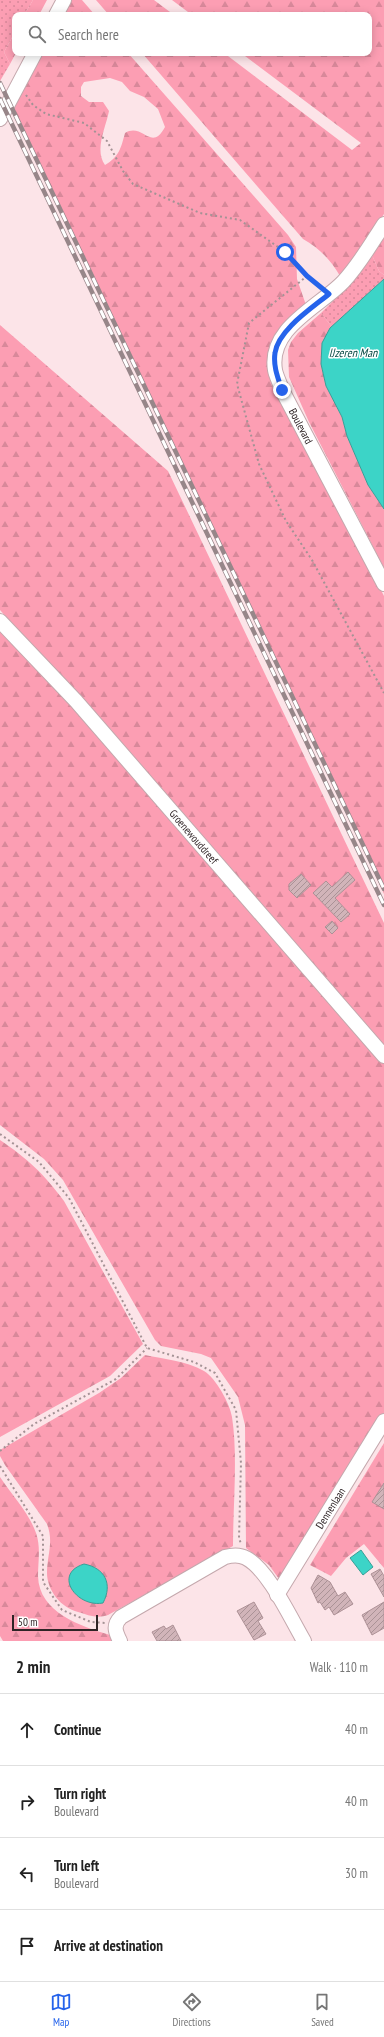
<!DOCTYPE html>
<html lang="en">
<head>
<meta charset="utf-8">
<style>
	:root { --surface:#fff; --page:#f6f6f6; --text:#222; --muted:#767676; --line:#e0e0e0; --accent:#2563eb }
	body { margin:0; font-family:"PT Sans Narrow",sans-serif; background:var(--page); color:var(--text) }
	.scale { position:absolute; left:12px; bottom:10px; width:86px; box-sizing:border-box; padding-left:4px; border:2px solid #2f2426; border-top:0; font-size:11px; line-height:14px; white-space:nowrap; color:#2f2426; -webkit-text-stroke:3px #fff; paint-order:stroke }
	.stop { position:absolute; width:12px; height:12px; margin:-9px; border:3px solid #2563eb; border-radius:50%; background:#fff }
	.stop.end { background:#2563eb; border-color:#fff; box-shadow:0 1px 4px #0008 }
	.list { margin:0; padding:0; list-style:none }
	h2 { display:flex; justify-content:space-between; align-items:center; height:52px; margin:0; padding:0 16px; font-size:17px }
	h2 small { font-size:13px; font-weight:400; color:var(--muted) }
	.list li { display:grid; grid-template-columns:26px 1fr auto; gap:12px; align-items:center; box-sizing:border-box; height:72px; padding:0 16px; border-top:1px solid var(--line) }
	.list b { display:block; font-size:15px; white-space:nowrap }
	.list p { margin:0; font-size:13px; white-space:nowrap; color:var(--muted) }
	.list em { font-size:13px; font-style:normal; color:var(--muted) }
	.icon { flex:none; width:22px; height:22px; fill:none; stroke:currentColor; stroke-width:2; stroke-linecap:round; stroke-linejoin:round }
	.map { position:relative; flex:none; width:384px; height:1641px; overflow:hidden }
	.search { position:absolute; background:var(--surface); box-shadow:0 2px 10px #0003; left:12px; right:12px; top:12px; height:44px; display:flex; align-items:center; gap:10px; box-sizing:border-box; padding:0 14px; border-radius:8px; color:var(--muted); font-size:15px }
	.sheet { height:340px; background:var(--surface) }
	nav { display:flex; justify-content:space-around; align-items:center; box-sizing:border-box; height:56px; border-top:1px solid var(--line); background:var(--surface); font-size:11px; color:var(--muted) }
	nav a { display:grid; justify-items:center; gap:2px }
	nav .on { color:var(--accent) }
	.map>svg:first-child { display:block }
	.grass { fill:url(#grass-dots) }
	.forest { fill:url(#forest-firs); fill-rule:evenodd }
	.water { fill:#3cd4c7; stroke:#389f97 }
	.building { fill:url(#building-hatch); stroke:#ad9196 }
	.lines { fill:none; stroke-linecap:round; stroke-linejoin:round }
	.minor-casing { stroke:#c4a8ad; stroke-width:16 }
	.path { stroke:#a49295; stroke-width:2; stroke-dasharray:2 3; stroke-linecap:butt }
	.minor { stroke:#fff; stroke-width:14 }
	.rail-casing { stroke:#978689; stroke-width:4.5 }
	.rail { stroke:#fff; stroke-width:3; stroke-dasharray:9; stroke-linecap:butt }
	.route { stroke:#2563eb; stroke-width:5 }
	.labels { text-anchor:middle; stroke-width:3; stroke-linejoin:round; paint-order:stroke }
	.street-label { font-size:11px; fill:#2f2426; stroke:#fff }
	.water-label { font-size:12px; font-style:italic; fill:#0c4d48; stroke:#fff }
</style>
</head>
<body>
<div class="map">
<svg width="384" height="1641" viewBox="0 0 384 1641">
	<defs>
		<pattern id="grass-dots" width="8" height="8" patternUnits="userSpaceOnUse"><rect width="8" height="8" fill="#fc9eb3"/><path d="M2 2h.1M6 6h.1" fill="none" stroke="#d8889a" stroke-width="1.8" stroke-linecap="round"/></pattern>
		<pattern id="forest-firs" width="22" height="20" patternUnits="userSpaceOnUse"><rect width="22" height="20" fill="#fc9eb3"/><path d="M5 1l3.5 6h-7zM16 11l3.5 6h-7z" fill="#d8889a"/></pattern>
		<pattern id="building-hatch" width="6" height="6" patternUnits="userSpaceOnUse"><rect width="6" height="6" fill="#d1b4b9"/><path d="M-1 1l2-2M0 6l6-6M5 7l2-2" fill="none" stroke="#aa9296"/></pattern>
	</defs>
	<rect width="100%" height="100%" fill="#fce4e8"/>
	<!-- grass -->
	<path class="grass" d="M0 0H33L24 15H15V32L4 52 10 64 0 81Z
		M372 255 379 271 384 275V279L332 327 321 313 353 281Z"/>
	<!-- forest -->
	<path class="forest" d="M33 0H47L39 15H24Z
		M71 0H82L95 15H61Z
		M96 0H154L174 15H109Z
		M172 0H384V214L366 242 340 276C331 260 319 248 303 239L142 53H224L352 150 361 143 241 53H369V15H192Z
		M15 32 16 53 10 64 4 52Z
		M35 53H128L288 235 296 247 297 279 306 305 269 351 307 447 384 596V894L262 629 9 104ZM110 78 122 82 130 91 144 97 158 109 165 127C151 153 143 122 125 133 121 148 119 157 105 165 94 150 106 127 109 111L103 102H89L81 96V87L84 82Z
		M384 237V275L379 271 372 255Z
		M321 313 332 327 322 343 321 364 326 386 342 417 347 436 368 485 384 509V568L309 422 289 377 288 350 291 342 298 333Z
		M0 325 168 471 384 923V1046L0 610Z
		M0 622 384 1063V1413L283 1579H279L269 1565 246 1548 245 1425 238 1397 211 1358 201 1354 161 1346 155 1340 63 1180 44 1159 0 1125Z
		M0 1140C28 1159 44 1174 64 1201L143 1344 110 1376 0 1437Z
		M145 1355C164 1359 186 1361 204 1371 216 1378 230 1404 232 1417 238 1456 233 1505 233 1546L108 1615C97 1619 88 1615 78 1612 61 1608 47 1590 47 1573 47 1555 54 1542 47 1524L5 1465 0 1456V1450L99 1393 121 1378Z
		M384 1443V1568L364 1544 346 1558 331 1576 310 1565Z
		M0 1477C12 1495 29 1513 36 1533 41 1547 38 1562 38 1576 39 1613 81 1626 110 1635L114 1641H3L0 1636Z"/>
	<!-- water -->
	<path class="water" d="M384 279V509L368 485 347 436 342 417 326 386 321 364 322 343 330 328Z
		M361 1550 373 1567 363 1575 350 1558Z
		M84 1564C105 1568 113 1584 103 1603 77 1608 52 1574 84 1564Z"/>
	<!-- building -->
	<path class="building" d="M348 872 355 880 335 898 350 914 341 922 313 893 326 881 332 887Z
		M301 874 311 885 297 898 289 890V884Z
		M332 921 338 928 332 934 325 927Z
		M384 1483V1509L372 1502Z
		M380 1569 384 1576V1597L371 1574Z
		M318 1575 330 1582 338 1596 345 1592 353 1604 334 1615 329 1607 325 1610 320 1602 318 1603 311 1588Z
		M254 1602 263 1618 258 1621 266 1634 254 1640 237 1611Z
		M384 1602V1628L372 1635 362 1615Z
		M173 1625 181 1641H157L152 1632 164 1626 166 1629Z"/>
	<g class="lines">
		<defs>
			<g id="minor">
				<path d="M56 15 64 0"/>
				<path d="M0 119 35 53"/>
				<path id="s1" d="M384 224C371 244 359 265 343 282 319 307 268 328 275 370 276 376 280 383 282 390L384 584"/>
				<path id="s2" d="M0 621 76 701 384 1056"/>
				<path id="s3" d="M277 1595 384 1421"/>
				<path d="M120 1641C115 1631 113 1625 121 1617L225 1557C232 1555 239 1554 246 1558 268 1569 291 1619 304 1641"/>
			</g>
		</defs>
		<!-- minor casing -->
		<use href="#minor" class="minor-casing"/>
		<!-- path -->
		<path class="path" d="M26 95 33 105 46 114 84 123 107 141 123 171 133 184 200 213 240 220 285 252 307 276
			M319 286 307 276 249 323 237 384 259 464 286 521 312 560 384 693
			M0 1134 39 1162 69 1198 147 1348 194 1362 215 1373 236 1410 241 1463 239 1538 241 1544
			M0 1451 34 1424 116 1379 147 1348
			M0 1466 43 1536V1582L62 1610 91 1622 105 1623"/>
		<!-- minor -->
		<use href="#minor" class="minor"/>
		<defs>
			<path id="rail" d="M0 83 384 889
				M0 99 384 905"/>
		</defs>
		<!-- rail casing -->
		<use href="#rail" class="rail-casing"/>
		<!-- rail -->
		<use href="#rail" class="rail"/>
	</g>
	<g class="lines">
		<!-- route -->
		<path class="route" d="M282 390C278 378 273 366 275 353 278 330 312 308 329 294L307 276 285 252"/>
	</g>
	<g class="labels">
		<!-- street labels -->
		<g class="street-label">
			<text dy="4" stroke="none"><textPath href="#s1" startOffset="250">Boulevard</textPath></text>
			<text dy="4" stroke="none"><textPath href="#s2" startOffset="290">Groenewouddreef</textPath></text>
			<text dy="4" stroke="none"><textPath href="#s3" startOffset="102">Dennenlaan</textPath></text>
		</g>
		<!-- water labels -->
		<g class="water-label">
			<text x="353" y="357">IJzeren Man</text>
		</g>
	</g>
</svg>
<div class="scale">50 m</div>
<div class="stop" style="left:285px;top:252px"></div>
<div class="stop end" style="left:282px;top:390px"></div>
<div class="search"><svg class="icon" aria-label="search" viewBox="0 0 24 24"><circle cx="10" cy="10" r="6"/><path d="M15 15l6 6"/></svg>Search here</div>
</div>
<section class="sheet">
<h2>2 min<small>Walk · 110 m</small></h2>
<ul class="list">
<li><svg class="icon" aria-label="ahead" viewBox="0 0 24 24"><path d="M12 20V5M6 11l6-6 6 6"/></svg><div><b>Continue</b></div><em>40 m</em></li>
<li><svg class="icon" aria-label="right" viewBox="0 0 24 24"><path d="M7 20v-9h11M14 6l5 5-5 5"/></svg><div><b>Turn right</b><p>Boulevard</p></div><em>40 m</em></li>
<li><svg class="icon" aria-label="left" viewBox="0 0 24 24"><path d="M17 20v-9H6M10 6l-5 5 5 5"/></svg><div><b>Turn left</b><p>Boulevard</p></div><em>30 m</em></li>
<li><svg class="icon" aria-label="arrive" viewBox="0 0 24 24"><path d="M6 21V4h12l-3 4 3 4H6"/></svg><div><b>Arrive at destination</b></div></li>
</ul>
</section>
<nav>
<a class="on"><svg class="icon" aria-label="map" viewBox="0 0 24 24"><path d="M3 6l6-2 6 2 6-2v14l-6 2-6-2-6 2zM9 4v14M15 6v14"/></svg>Map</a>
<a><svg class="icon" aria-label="directions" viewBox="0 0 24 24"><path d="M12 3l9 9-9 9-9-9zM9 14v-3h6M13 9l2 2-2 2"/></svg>Directions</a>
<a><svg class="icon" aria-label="saved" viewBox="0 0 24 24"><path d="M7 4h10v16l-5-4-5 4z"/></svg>Saved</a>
</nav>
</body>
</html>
